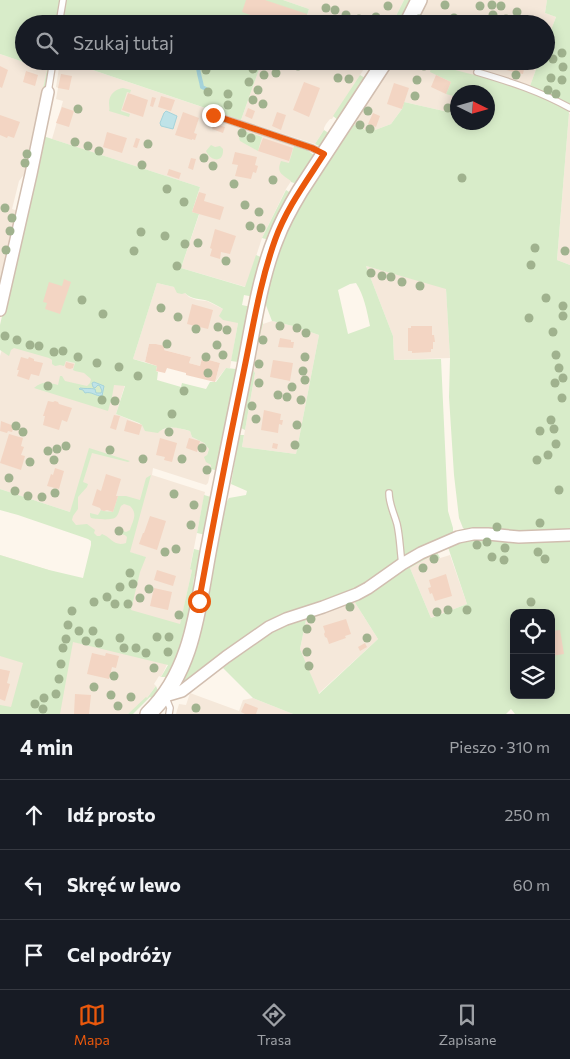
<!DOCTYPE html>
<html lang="pl">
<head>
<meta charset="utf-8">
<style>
	:root { --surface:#171b24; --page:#242831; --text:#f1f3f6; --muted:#9ea1a6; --line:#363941; --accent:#ea580c }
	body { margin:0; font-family:Commissioner,sans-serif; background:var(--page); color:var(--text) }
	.controls { position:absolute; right:15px; bottom:15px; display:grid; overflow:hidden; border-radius:10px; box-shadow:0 2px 12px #0003 }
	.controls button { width:45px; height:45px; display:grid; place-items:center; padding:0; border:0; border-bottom:1px solid var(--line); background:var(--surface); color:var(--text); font:25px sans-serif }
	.compass { position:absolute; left:450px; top:85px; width:45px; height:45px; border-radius:50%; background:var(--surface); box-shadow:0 2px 12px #0003; rotate:95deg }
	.stop { position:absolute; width:15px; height:15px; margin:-11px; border:4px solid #ea580c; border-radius:50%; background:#fff }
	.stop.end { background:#ea580c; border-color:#fff; box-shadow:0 1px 5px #0008 }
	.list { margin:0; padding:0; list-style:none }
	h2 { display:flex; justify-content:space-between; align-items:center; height:65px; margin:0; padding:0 20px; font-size:21px }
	h2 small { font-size:16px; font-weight:400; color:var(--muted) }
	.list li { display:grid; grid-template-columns:32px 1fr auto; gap:15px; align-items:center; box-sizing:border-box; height:70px; padding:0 20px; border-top:1px solid var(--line) }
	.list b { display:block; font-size:19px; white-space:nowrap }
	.list em { font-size:16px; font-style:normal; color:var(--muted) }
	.icon { flex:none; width:28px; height:28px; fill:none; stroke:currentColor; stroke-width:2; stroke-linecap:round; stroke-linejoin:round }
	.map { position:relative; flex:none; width:570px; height:714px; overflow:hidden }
	.search { position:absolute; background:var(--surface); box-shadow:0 2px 12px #0003; left:15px; right:15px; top:15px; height:55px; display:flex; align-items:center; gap:12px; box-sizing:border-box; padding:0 18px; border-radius:28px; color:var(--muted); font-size:19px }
	.sheet { height:275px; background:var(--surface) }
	nav { display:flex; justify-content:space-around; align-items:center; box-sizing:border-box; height:70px; border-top:1px solid var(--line); background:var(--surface); font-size:14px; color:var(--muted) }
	nav a { display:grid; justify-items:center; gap:2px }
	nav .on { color:var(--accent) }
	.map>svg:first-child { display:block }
	.residential { fill:#f5e8da }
	.green { fill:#d8ecc9; fill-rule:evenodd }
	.water { fill:#bfe3e8; stroke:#a5d3da }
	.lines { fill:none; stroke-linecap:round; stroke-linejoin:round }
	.stream { stroke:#a5d3da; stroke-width:4 }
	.building { fill:#f3d5c3 }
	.service-casing { stroke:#d1beb0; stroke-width:8 }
	.minor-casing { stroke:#d1beb0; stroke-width:14 }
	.tertiary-casing { stroke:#d1beb0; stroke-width:18 }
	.service { stroke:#fff; stroke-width:5.5 }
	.minor { stroke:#fff; stroke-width:11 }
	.tertiary { stroke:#fff; stroke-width:15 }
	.tree { fill:#a0b28e }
	.route { stroke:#ea580c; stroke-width:6 }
</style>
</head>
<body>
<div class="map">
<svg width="570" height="714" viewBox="0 0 570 714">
	<rect width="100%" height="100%" fill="#fdf6ec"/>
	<!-- residential -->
	<path class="residential" d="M283 0H404L392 24H304L309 9Z
		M425 0H547L545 13 556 17 546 43V24H413Z
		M0 54 47 70 26 172 19 181 12 209 18 211 13 236 10 238 8 248 9 251 0 292Z
		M60 61H66L214 111 212 118 310 152 286 189 262 238 246 287 181 268 199 215 192 212 200 187 52 139 63 101 56 99 58 88 56 87Z
		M262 61 288 69 291 61H369L332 119H330L326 124 324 128V130L315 144 241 120Z
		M392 61H539L530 86 491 73 485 92H458L457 114 404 102 402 109 391 124 370 132 352 124Z
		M569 113 570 114V265L557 260Z
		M366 266 446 288 450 358 394 360 393 336Z
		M157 283 174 287 185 293 189 297 197 300 207 301 223 309 238 323 230 368H226L215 382 220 363 202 358 200 366 189 363 191 357 164 350V346L156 344H149L145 362 133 359Z
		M272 321 293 326 319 335 296 454 242 447 255 373 253 370V363L263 324Z
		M4 342 127 378 116 414 142 425 161 430 174 427 190 431 192 437 204 443 209 449 207 455 212 465 208 483 206 485 153 468 152 475 205 492 190 568 192 570 175 648 161 677 159 676 154 684 156 686 147 698 128 714H0V555L84 581 145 557 129 552 65 529 70 512 0 489V356Z
		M433 555 437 559 450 555 467 604 431 618 410 568Z
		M354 601 378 639 318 694 300 649 306 620Z
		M190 693 239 711 243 700 253 698 293 714H176L179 704 186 705Z"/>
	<!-- green -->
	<path class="green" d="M0 0H61L57 24H24V61H51L44 102 39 107 47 70 0 54Z
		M66 0H283L309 9 304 24H62Z
		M404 0H413L400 24H392Z
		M547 0H570V104L530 86 539 61H546V43L556 17 545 13Z
		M66 61H262L241 120Z
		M263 61H291L289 69Z
		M432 64 524 88 544 96 568 110 569 113 557 260 570 265V531L468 532 463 528 459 518 454 475 449 397 450 358 446 289 366 266 393 336 394 360 441 359 448 511 453 528V534L357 590 297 611 180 687V685L187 669 226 503 229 498 246 495 247 491 231 484 239 435H244L242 447 296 454 319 335 293 326 272 321 264 300 273 264 298 202 352 124 370 132 391 124 402 109 404 102 457 114 458 122H488V92H458L457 97 446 94 451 82 430 72ZM356 283C364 295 367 311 370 326L348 334 338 290 350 284Z
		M360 75 365 78 366 82 339 121 333 116Z
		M123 88 131 90 130 93 127 92 121 111 130 114 129 117 109 111C110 109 109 106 109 103 109 94 116 89 123 88Z
		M241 130 262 137 258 151 240 141 239 138Z
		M324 130 330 134 321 147 315 144Z
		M43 136 200 187 192 212 199 214 181 268 245 287 256 255 263 258 254 297 244 295 242 305 251 307 238 362 231 361 238 323 223 320 219 316 223 309C218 306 213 303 208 301 199 298 192 300 185 293L182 294 177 293 174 287 157 283 133 359 157 366 156 371 158 372 157 380 181 387 182 383 206 389 210 382H216L226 368 236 369 238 371 218 471 211 469V465L206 462 204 457 207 455 209 449 204 443 192 437 190 431C179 428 166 424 158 433L145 431 142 425 139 423 116 414 125 386 114 385 112 397 108 411 34 388C42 381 47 382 58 385L60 376H62L65 381 87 386 90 383 91 379 84 373 75 371 73 370 75 363 66 361 64 366 60 365 55 366 52 364V360L49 358 14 348 11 350 9 356 0 350V325Z
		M211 145 215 147 220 146 223 149C224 163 211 162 206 151Z
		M294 146 307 150 315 156 298 182 294 183 291 182V181C282 174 276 173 281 161L289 163Z
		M286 190 291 193 269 240 262 238Z
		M261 315 263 324 253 363V370L255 373 245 430 241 428 240 423Z
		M89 448 130 461 128 462 92 453 83 482 88 484 87 487 78 497V509L73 516 72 520 76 525 87 524 95 530 94 533 97 536H100L102 534C111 537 114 547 126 543L127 537C124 533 119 535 117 531L118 529 126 532 130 530C133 520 138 514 130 506L124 504 121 506C119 510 119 514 116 517 112 521 96 519 91 518L90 516V513L98 515 101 510C105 512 109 511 113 512L118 496H126L140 500 146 478 151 475 130 552 146 557 140 572 131 610 180 624 192 570 190 569 194 549 202 551 200 564 194 578 193 585V603L183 644 168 677H161L168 665 73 642 60 714H0V705L11 707 23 663 0 656V555L49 570 83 578 91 545V541L88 539 18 515 0 510V489L70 512Z
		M204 495 211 497 206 535 197 533Z
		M570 538V714H515L511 709 506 714H293L253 698 223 668 272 629 326 612 306 620 300 649 319 694 378 639 354 601 383 580 436 550 440 558 437 559 433 555 410 568 431 618 467 604 448 547 459 539ZM514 613H551V695H514Z
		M156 686 158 691 153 699 150 697 133 714H128L146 697 147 698Z"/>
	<!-- water -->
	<path class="water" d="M166 111 177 116 173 129 161 126 160 123 164 113Z
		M94 382 104 386 102 396C95 396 91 391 85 393L83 390 79 389 80 388C85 389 91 388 95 389L96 393H101L102 391 100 386 98 385 95 388 93 387 92 383Z"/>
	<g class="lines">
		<!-- stream -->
		<path class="stream" d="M198 66C198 73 201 80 202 87L206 89"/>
	</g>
	<!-- building -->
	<path class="building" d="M246 0H265L307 14 304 24H276L242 12Z
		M509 61 525 64 523 74 506 70Z
		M0 66 8 70 2 88 0 87Z
		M26 71 38 75 35 86 23 82Z
		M61 74 72 76 69 90 58 88Z
		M436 75 451 82 446 94 431 87Z
		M304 82 320 88 309 117 293 110Z
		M394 83 409 88 402 109 387 104Z
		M128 93 148 100 143 117 122 110Z
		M161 96 175 100 171 111 158 107Z
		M152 97 156 98 153 107 150 106Z
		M62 107 74 111 69 127 56 123Z
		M248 108 255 111 252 119 245 116Z
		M183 112 199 118 194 133 197 134 195 140 192 139V140L175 135Z
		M277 112 286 115 281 130 272 126Z
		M373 113 380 116 376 127 368 124Z
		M0 115 20 122 14 138 8 136 7 138 0 135Z
		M214 124 225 127 223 133 212 129Z
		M107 132 127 138 122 153 103 147Z
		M136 138 140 139 137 148 133 147Z
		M263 138 293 148 289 161 258 151Z
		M235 152 257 157 255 165 258 166 256 173 253 172 251 179 235 176 238 165 232 164Z
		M191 158 196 159 193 170 188 168Z
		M169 169 181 173 179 179 167 175Z
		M199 192 206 194 204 201 224 207 220 220 192 212Z
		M215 229 236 236 230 254 221 252 220 259 210 256 212 249 210 248Z
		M64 279 71 282 60 314 45 309 47 303 43 302 49 282 62 286Z
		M192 304 213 310 208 329 187 324Z
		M411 326H432V335H434L435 342H433V349H431V352L412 353V351H408V328H411Z
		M280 338 291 340V342H294L293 348 278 347Z
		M149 344H156L165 346 164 350 191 357 189 363 200 366 202 358 220 363 215 382 186 375V373L167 368 165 373 156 371 157 366 145 362Z
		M21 357 28 359 29 357 34 359V361L43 363 39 376 31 374 29 380 17 376 19 370H17Z
		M273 360 293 363 290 381 270 377Z
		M66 362 74 364 73 368 70 369 66 368 65 366Z
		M48 401 53 402 55 401 58 402 59 404 72 408 67 422 62 420 59 430 43 425 45 416H43Z
		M264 410 281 414 280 420H283L282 425 279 424 278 433 261 430Z
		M114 415 120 416 116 430 110 428Z
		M127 420 142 425 139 435 124 431Z
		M1 421 14 426 12 432 8 431 7 433 0 431Z
		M9 434 23 438 21 446 24 447 21 455 25 456 21 470 0 463Z
		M160 438 177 443 172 462 164 460 165 457 156 455Z
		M189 438 200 441 197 452 186 448Z
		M273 443 278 444 277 449 272 448Z
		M55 468 64 471 59 489 47 486 51 474 53 475Z
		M106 474 121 479 116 496H118L113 512 107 510 104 511 101 510 100 508 92 505 97 489 101 491Z
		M150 516 166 521 157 550 139 544 143 533H144Z
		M157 570 176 576 173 586 154 580Z
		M446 574 452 596 435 601 432 593 430 594 428 588 431 587 429 580Z
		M154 588 172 592 168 610 150 606Z
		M346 619 351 634 345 636 346 638 329 644 327 638 325 637 324 634 325 632 323 626Z
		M560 630 564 654 552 656 551 631Z
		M365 643 367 647 360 651 358 647Z
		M92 653 105 656 106 653 119 656 116 668 112 667 109 679 87 674Z
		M0 669 10 671 7 683 10 684 5 701 0 699Z
		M75 694 91 695 89 714H74Z
		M245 703 258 708 256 714H245L241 712Z"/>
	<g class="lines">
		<defs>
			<path id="service" d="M59 24 63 0
				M477 72C511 82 539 91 570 108
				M48 92 53 61
				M213 115 312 148 324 154
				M389 493C389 504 394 513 397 524 400 537 400 550 402 564
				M166 698 170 708 169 714"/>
			<path id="minor" d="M0 310 31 174 48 92
				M165 696 182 691 226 657 269 627 286 619 323 607 357 594 368 588 402 564 421 553 458 537 473 534H488L519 537 570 535"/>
			<path id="tertiary" d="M407 24 419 0
				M148 714C195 670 198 602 210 542 221 484 233 426 245 367 253 326 260 277 276 238 282 222 291 206 300 191L385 61"/>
		</defs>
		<!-- service casing -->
		<use href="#service" class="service-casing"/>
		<!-- minor casing -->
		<use href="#minor" class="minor-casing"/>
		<!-- tertiary casing -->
		<use href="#tertiary" class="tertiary-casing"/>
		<!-- service -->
		<use href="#service" class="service"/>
		<!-- minor -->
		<use href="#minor" class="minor"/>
		<!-- tertiary -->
		<use href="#tertiary" class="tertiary"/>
	</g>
	<!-- trees -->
	<g class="tree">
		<circle cx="445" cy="5" r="4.5"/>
		<circle cx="492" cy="5" r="4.5"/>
		<circle cx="388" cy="6" r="4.5"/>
		<circle cx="480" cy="6" r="4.5"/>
		<circle cx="501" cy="6" r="4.5"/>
		<circle cx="326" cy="8" r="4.5"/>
		<circle cx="335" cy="10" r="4.5"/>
		<circle cx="517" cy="12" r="4.5"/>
		<circle cx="346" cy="15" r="4.5"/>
		<circle cx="493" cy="15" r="4.5"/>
		<circle cx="376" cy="17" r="4.5"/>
		<circle cx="454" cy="18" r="4.5"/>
		<circle cx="359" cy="19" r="4.5"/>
		<circle cx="419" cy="19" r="4.5"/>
		<circle cx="506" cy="19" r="4.5"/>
		<circle cx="562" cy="53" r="4.5"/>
		<circle cx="553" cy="59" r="4.5"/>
		<circle cx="298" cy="66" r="4.5"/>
		<circle cx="424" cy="66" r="4.5"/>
		<circle cx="563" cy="67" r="4.5"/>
		<circle cx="253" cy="69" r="4.5"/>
		<circle cx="206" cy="70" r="4.5"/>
		<circle cx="276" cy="73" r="4.5"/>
		<circle cx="264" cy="75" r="4.5"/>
		<circle cx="516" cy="75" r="4.5"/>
		<circle cx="338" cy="78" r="4.5"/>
		<circle cx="551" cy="78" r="4.5"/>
		<circle cx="349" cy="79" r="4.5"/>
		<circle cx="417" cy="80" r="4.5"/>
		<circle cx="562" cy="80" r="4.5"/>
		<circle cx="249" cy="82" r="4.5"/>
		<circle cx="258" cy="90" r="4.5"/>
		<circle cx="548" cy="90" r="4.5"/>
		<circle cx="208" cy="92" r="4.5"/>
		<circle cx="228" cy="94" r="4.5"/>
		<circle cx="556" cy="94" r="4.5"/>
		<circle cx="415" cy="96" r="4.5"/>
		<circle cx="253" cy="100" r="4.5"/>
		<circle cx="263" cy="104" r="4.5"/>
		<circle cx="228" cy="105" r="4.5"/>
		<circle cx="448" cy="108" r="4.5"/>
		<circle cx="78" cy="109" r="4.5"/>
		<circle cx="368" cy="111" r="4.5"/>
		<circle cx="360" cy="125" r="4.5"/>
		<circle cx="370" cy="129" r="4.5"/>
		<circle cx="242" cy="133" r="4.5"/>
		<circle cx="251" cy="138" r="4.5"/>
		<circle cx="75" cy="142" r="4.5"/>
		<circle cx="148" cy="144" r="4.5"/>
		<circle cx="88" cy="146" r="4.5"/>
		<circle cx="99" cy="151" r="4.5"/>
		<circle cx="27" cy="154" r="4.5"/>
		<circle cx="204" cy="158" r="4.5"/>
		<circle cx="25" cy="163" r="4.5"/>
		<circle cx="142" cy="165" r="4.5"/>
		<circle cx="213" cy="166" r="4.5"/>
		<circle cx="462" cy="178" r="4.5"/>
		<circle cx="273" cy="180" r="4.5"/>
		<circle cx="234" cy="184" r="4.5"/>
		<circle cx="167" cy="189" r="4.5"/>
		<circle cx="184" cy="202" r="4.5"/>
		<circle cx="245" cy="205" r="4.5"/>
		<circle cx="5" cy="208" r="4.5"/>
		<circle cx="259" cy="212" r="4.5"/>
		<circle cx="12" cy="218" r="4.5"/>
		<circle cx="250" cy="226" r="4.5"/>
		<circle cx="261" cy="228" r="4.5"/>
		<circle cx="10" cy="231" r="4.5"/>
		<circle cx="141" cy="232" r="4.5"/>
		<circle cx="165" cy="236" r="4.5"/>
		<circle cx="198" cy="243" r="4.5"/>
		<circle cx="185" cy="244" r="4.5"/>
		<circle cx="535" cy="248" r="4.5"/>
		<circle cx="6" cy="250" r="4.5"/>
		<circle cx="134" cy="251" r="4.5"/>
		<circle cx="565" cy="251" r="4.5"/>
		<circle cx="226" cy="261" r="4.5"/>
		<circle cx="531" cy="265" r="4.5"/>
		<circle cx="177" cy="266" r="4.5"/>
		<circle cx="371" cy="273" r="4.5"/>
		<circle cx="382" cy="276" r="4.5"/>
		<circle cx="391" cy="277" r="4.5"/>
		<circle cx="402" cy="282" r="4.5"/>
		<circle cx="420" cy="286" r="4.5"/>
		<circle cx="546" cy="298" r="4.5"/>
		<circle cx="82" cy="300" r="4.5"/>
		<circle cx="563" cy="306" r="4.5"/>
		<circle cx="161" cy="308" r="4.5"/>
		<circle cx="103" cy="314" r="4.5"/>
		<circle cx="563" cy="316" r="4.5"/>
		<circle cx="178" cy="317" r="4.5"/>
		<circle cx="529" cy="318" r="4.5"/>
		<circle cx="280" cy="326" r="4.5"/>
		<circle cx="218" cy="327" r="4.5"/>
		<circle cx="297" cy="328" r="4.5"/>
		<circle cx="196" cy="329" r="4.5"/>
		<circle cx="227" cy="330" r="4.5"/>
		<circle cx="553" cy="332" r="4.5"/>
		<circle cx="306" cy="333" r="4.5"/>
		<circle cx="5" cy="336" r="4.5"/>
		<circle cx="17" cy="340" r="4.5"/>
		<circle cx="263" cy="340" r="4.5"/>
		<circle cx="167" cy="344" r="4.5"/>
		<circle cx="30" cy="345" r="4.5"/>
		<circle cx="217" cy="345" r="4.5"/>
		<circle cx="39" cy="346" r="4.5"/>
		<circle cx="63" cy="351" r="4.5"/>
		<circle cx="54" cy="352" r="4.5"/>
		<circle cx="223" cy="355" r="4.5"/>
		<circle cx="556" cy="355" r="4.5"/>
		<circle cx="78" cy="357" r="4.5"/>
		<circle cx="206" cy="357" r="4.5"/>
		<circle cx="305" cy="357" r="4.5"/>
		<circle cx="97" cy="363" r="4.5"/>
		<circle cx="259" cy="364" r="4.5"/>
		<circle cx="119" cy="367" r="4.5"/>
		<circle cx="559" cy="368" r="4.5"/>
		<circle cx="303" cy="371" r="4.5"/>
		<circle cx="208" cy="373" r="4.5"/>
		<circle cx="138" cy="376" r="4.5"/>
		<circle cx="563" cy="378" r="4.5"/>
		<circle cx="305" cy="380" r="4.5"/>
		<circle cx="259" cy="383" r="4.5"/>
		<circle cx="555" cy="383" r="4.5"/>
		<circle cx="48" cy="386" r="4.5"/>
		<circle cx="292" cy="387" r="4.5"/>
		<circle cx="184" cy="391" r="4.5"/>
		<circle cx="278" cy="395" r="4.5"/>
		<circle cx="287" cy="397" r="4.5"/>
		<circle cx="562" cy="398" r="4.5"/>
		<circle cx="102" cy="400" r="4.5"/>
		<circle cx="301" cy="400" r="4.5"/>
		<circle cx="115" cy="401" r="4.5"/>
		<circle cx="252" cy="406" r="4.5"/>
		<circle cx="172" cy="414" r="4.5"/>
		<circle cx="256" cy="419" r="4.5"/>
		<circle cx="551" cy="420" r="4.5"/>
		<circle cx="297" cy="425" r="4.5"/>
		<circle cx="16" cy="426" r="4.5"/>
		<circle cx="554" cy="429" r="4.5"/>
		<circle cx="540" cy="431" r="4.5"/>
		<circle cx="23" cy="432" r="4.5"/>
		<circle cx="169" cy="432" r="4.5"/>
		<circle cx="556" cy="444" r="4.5"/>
		<circle cx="295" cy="445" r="4.5"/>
		<circle cx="66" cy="446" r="4.5"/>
		<circle cx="202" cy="448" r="4.5"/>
		<circle cx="57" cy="449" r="4.5"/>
		<circle cx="110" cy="450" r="4.5"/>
		<circle cx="48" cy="451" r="4.5"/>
		<circle cx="548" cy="455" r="4.5"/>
		<circle cx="143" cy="459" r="4.5"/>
		<circle cx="182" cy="459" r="4.5"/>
		<circle cx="54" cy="460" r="4.5"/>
		<circle cx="537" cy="460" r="4.5"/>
		<circle cx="30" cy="462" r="4.5"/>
		<circle cx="207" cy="470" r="4.5"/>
		<circle cx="9" cy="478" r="4.5"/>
		<circle cx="559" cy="490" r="4.5"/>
		<circle cx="15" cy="491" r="4.5"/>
		<circle cx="55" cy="493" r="4.5"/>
		<circle cx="174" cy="494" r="4.5"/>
		<circle cx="28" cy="496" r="4.5"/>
		<circle cx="42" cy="497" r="4.5"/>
		<circle cx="194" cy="505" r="4.5"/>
		<circle cx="540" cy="523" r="4.5"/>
		<circle cx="191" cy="525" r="4.5"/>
		<circle cx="497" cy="527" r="4.5"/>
		<circle cx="119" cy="531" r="4.5"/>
		<circle cx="487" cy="542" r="4.5"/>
		<circle cx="477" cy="545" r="4.5"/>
		<circle cx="505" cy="548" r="4.5"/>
		<circle cx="176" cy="549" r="4.5"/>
		<circle cx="165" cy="552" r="4.5"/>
		<circle cx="538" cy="552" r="4.5"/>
		<circle cx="492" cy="557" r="4.5"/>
		<circle cx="434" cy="559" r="4.5"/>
		<circle cx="545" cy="559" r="4.5"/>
		<circle cx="504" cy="560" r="4.5"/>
		<circle cx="423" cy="568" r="4.5"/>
		<circle cx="130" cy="573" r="4.5"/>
		<circle cx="133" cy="584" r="4.5"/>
		<circle cx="120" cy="587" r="4.5"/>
		<circle cx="149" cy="589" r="4.5"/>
		<circle cx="107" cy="597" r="4.5"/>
		<circle cx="140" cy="598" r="4.5"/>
		<circle cx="94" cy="602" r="4.5"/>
		<circle cx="531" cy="602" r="4.5"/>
		<circle cx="115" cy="604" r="4.5"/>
		<circle cx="128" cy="604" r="4.5"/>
		<circle cx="350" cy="607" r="4.5"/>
		<circle cx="448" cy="610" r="4.5"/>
		<circle cx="467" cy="610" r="4.5"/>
		<circle cx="72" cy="611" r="4.5"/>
		<circle cx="437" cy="612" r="4.5"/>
		<circle cx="179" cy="615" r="4.5"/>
		<circle cx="311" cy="619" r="4.5"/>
		<circle cx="68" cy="625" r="4.5"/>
		<circle cx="307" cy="629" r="4.5"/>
		<circle cx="79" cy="631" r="4.5"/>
		<circle cx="93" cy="631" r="4.5"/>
		<circle cx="157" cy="637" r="4.5"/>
		<circle cx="169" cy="637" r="4.5"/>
		<circle cx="120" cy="638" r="4.5"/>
		<circle cx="367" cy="638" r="4.5"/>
		<circle cx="66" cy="639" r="4.5"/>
		<circle cx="86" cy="641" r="4.5"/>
		<circle cx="99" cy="643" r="4.5"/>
		<circle cx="63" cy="648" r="4.5"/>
		<circle cx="124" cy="648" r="4.5"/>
		<circle cx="136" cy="648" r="4.5"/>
		<circle cx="168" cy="652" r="4.5"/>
		<circle cx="307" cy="652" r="4.5"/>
		<circle cx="146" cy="653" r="4.5"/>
		<circle cx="61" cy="664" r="4.5"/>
		<circle cx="309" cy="666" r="4.5"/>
		<circle cx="154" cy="668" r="4.5"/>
		<circle cx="114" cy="676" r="4.5"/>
		<circle cx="59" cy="679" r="4.5"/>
		<circle cx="94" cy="687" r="4.5"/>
		<circle cx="56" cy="694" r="4.5"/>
		<circle cx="111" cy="695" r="4.5"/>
		<circle cx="131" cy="697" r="4.5"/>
		<circle cx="44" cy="698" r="4.5"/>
		<circle cx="35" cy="704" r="4.5"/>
		<circle cx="118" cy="706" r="4.5"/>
		<circle cx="196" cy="708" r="4.5"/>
		<circle cx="43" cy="709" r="4.5"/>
	</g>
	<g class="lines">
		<!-- route -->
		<path class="route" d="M199 601C213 524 228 447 244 370 253 327 260 282 275 240 286 209 306 182 324 154L312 148 213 115"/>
	</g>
</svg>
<div class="controls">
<button><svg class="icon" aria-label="locate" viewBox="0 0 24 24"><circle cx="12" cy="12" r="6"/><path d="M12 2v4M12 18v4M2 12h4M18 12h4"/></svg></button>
<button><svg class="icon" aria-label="layers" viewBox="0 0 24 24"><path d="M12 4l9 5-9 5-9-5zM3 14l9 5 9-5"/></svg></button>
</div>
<svg class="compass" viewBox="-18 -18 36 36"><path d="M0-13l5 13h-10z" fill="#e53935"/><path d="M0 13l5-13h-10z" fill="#9ea1a6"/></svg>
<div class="stop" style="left:199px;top:601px"></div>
<div class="stop end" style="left:213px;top:115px"></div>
<div class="search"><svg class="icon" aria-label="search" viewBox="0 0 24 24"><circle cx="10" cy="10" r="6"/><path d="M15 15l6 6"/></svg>Szukaj tutaj</div>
</div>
<section class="sheet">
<h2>4 min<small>Pieszo · 310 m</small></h2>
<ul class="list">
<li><svg class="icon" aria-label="ahead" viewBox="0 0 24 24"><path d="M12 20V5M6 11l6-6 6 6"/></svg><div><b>Idź prosto</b></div><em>250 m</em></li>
<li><svg class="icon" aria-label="left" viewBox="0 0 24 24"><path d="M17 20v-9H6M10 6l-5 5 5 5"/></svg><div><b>Skręć w lewo</b></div><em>60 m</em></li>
<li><svg class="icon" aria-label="arrive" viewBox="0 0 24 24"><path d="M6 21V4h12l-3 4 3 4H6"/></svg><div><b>Cel podróży</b></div></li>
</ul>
</section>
<nav>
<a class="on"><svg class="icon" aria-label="map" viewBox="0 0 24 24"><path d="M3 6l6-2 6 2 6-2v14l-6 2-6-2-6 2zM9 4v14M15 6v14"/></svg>Mapa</a>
<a><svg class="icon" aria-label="directions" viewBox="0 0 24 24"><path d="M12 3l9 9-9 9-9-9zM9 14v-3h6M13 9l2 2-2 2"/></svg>Trasa</a>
<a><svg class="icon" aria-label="saved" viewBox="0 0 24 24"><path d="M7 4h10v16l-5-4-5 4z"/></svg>Zapisane</a>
</nav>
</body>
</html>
